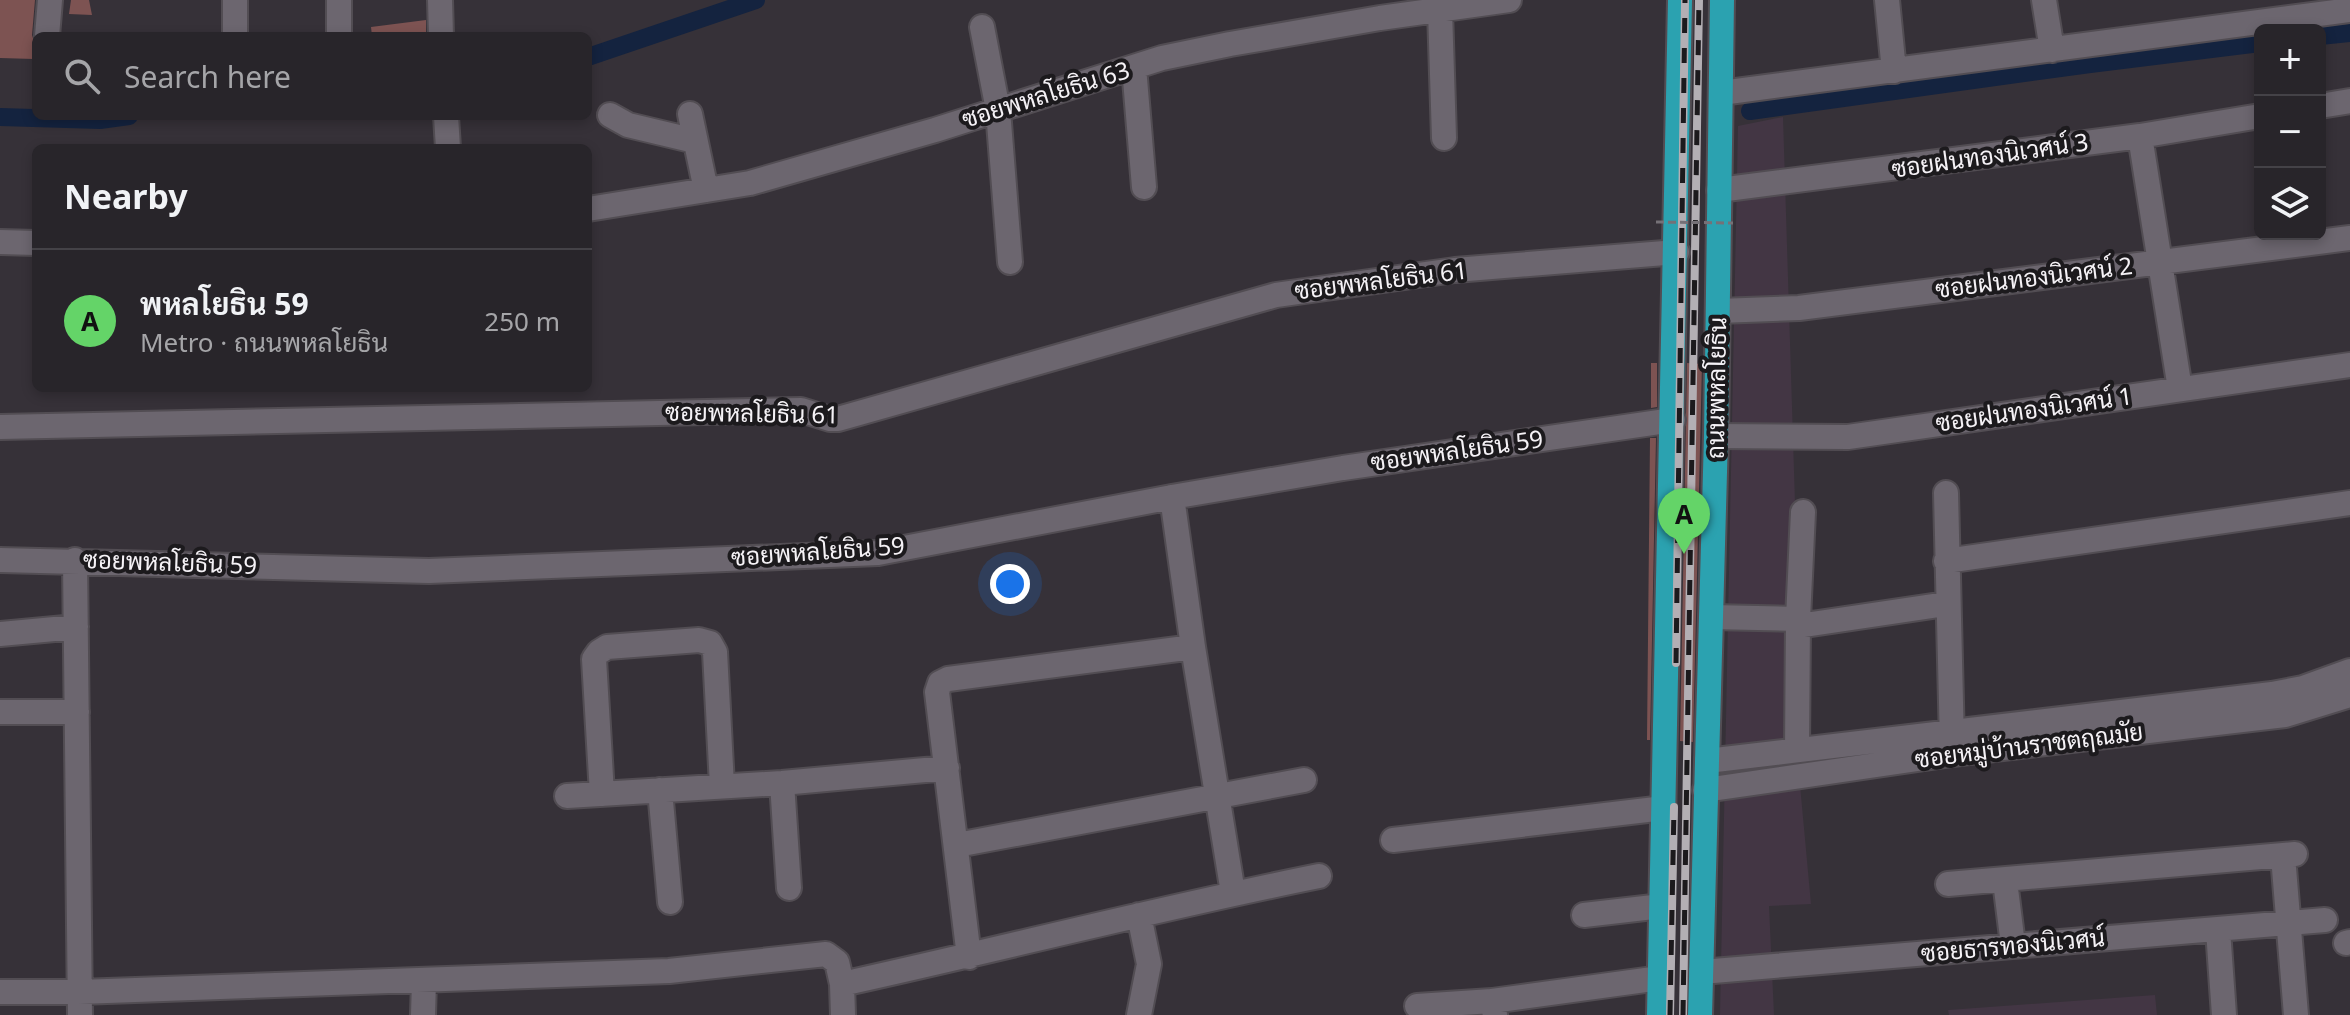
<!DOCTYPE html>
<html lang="en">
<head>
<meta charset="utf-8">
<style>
	:root { --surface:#28252a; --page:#343136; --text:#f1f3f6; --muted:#a5a5a8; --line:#444247; --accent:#64d468 }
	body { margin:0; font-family:"Noto Sans",Sarabun,sans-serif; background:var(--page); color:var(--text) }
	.controls { position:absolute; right:24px; top:24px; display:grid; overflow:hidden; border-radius:12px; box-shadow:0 4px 12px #0003 }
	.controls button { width:72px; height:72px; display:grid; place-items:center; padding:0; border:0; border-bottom:2px solid var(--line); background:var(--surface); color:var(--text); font:40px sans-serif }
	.you { position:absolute; left:1010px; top:584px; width:28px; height:28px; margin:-20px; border:6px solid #fff; border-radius:50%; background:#1a73e8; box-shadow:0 0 0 12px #1a73e833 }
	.badge { display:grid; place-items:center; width:52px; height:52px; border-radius:50%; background:var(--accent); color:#111; font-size:26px; font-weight:700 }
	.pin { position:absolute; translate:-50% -66px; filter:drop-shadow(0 2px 4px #0008) }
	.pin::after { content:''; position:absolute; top:42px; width:28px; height:24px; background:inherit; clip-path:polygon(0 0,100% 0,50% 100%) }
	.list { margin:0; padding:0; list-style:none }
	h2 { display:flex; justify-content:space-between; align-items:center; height:104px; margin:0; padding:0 32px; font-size:34px }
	h2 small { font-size:26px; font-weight:400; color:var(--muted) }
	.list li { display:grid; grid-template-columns:52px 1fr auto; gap:24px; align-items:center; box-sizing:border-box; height:144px; padding:0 32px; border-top:2px solid var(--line) }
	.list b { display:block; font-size:30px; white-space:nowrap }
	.list p { margin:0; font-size:26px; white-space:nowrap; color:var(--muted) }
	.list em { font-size:26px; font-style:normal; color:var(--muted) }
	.icon { flex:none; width:44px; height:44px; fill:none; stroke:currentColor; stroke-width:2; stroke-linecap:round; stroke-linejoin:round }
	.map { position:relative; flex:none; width:2350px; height:1015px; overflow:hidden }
	.search { position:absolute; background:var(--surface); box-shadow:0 4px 12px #0003; left:32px; top:32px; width:560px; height:88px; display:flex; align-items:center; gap:20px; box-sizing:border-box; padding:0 28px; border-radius:12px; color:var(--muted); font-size:30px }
	.panel { position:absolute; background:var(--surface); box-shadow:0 4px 12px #0003; left:32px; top:144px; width:560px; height:248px; border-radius:12px }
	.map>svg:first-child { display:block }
	.commercial { fill:#433644 }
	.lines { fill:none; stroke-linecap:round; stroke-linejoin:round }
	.canal { stroke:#14233f; stroke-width:18 }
	.building { fill:#7d5352 }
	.minor-casing { stroke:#524d53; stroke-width:28 }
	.major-casing { stroke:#524d53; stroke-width:28 }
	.minor { stroke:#6c666f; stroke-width:24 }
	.major { stroke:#2ba2b0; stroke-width:24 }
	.rail-casing { stroke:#b3afb4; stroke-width:8 }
	.rail { stroke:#1c1a1d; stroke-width:5; stroke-dasharray:15; stroke-linecap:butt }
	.path-bridge { stroke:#757177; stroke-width:3; stroke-dasharray:8 4; stroke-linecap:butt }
	.labels { text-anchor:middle; stroke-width:8; stroke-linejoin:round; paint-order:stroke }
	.street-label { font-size:24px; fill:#f5f2f6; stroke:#1c1a1d }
</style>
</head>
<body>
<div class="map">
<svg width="2350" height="1015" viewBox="0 0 2350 1015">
	<rect width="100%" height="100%" fill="#363138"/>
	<!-- commercial -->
	<path class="commercial" d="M1783 117 1795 503 1810 502V615L1792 619 1800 785 1811 904 1769 906 1774 1015H1720L1738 126Z
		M2155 995 2157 1015H1949L1948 1010Z"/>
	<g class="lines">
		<!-- canal -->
		<path class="canal" d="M2320 36 2350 33
			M588 57 756 0
			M1750 111 2090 64 2260 43
			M0 117 100 120 129 116"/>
	</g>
	<!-- building -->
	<path class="building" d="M0 0H35L32 35 35 45 34 59 0 58Z
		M71 0H89L92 15 69 14Z
		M426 20V36H372L371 27Z
		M1651 363H1657V407L1651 408Z
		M1687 363 1702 364 1693 742 1680 741Z
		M1650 438H1656L1650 740H1647Z"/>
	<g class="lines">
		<defs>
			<path id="minor" d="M235 0V36
				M440 0 441 36
				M1887 0 1894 71
				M2044 0 2052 50
				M1440 10 1444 138
				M982 27 998 110 1010 262
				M47 36 50 0
				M339 36V0
				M1134 67 1144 187
				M1721 93 2350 10
				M2320 106 2350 101
				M690 114 706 190
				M610 115 628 125 695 141
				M446 116 448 148
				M2140 136 2180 389
				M1719 190 2140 136 2260 116
				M588 209 750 183 935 130 1162 58 1230 44 1380 18 1509 0
				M0 242 36 243
				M1718 311 1799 308 2350 238
				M0 427 801 410 830 419H838L1276 295 1455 270 1677 252
				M1716 436 1848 437 2350 365
				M1946 493 1952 744
				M1172 497 1193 647 1233 893
				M0 560 429 571 878 553 1172 497 1343 468 1673 420
				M75 560 80 1015
				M1946 561 2350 503
				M1711 617 1798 619
				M1798 626 1946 604
				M0 634 76 627
				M0 712H77
				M1797 750 1798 619 1803 512
				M1707 761 2272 694 2303 688 2350 671
				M782 783 789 888
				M660 790 670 902
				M1705 790 1952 754 2285 715 2350 695
				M602 794 594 659 599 652 607 647 699 640 710 643 715 652 722 786
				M567 796 782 783 947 768
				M1393 840 1664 808
				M957 845 1304 780
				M2283 856 2296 1015
				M2005 881 2013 945
				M1948 884 2295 854
				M1584 915 1662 906
				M2218 930 2224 1015
				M2346 943 2350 942
				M969 957 937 692 940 683 948 679 1193 647
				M1701 972 2325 920
				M842 984C1001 949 1159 908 1319 876
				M0 992H79L669 971 826 954 837 962 842 984 843 1015
				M1492 1001 1660 978
				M1417 1006 1492 1001 1495 1015
				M423 1015 424 981
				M1139 1015 1149 964 1139 915"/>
			<path id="major" d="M1659 1015 1680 0
				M1700 1015 1716 436 1722 0"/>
		</defs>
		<!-- minor casing -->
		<use href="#minor" class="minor-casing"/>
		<!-- major casing -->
		<use href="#major" class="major-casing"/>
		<!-- minor -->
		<use href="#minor" class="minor"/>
		<!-- major -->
		<use href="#major" class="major"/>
		<defs>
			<path id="rail" d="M1676 663 1685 0
				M1670 1015 1674 807
				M1683 1015 1699 0"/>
		</defs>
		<!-- rail casing -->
		<use href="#rail" class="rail-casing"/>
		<!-- rail -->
		<use href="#rail" class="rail"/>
		<!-- path-bridge -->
		<path class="path-bridge" d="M1656 222 1733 223"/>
	</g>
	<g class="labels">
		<!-- street labels -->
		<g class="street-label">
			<text transform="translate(1046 95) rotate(-17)" y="8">ซอยพหลโยธิน 63</text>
			<text transform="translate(1990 156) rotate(-8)" y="8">ซอยฝนทองนิเวศน์ 3</text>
			<text transform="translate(2034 278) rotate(-7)" y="8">ซอยฝนทองนิเวศน์ 2</text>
			<text transform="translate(1381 281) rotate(-7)" y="8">ซอยพหลโยธิน 61</text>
			<text transform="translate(1717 388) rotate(-89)" y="8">ถนนพหลโยธิน</text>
			<text transform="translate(2034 410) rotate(-8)" y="8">ซอยฝนทองนิเวศน์ 1</text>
			<text transform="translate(752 414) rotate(1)" y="8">ซอยพหลโยธิน 61</text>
			<text transform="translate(1457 451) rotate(-8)" y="8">ซอยพหลโยธิน 59</text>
			<text transform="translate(818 552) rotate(-4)" y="8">ซอยพหลโยธิน 59</text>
			<text transform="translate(170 563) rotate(2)" y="8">ซอยพหลโยธิน 59</text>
			<text transform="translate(2029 746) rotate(-7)" y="8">ซอยหมู่บ้านราชตฤณมัย</text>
			<text transform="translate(2013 946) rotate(-5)" y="8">ซอยธารทองนิเวศน์</text>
		</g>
	</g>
</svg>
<div class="controls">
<button>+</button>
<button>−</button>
<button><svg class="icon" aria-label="layers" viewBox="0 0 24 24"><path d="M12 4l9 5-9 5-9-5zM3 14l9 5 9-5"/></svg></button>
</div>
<div class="you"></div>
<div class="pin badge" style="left:1684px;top:554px">A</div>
<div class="search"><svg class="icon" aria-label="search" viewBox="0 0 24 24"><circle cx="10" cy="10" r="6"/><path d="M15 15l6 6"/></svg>Search here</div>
<section class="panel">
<h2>Nearby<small></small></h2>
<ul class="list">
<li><span class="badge">A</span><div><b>พหลโยธิน 59</b><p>Metro · ถนนพหลโยธิน</p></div><em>250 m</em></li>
</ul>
</section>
</div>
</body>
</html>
